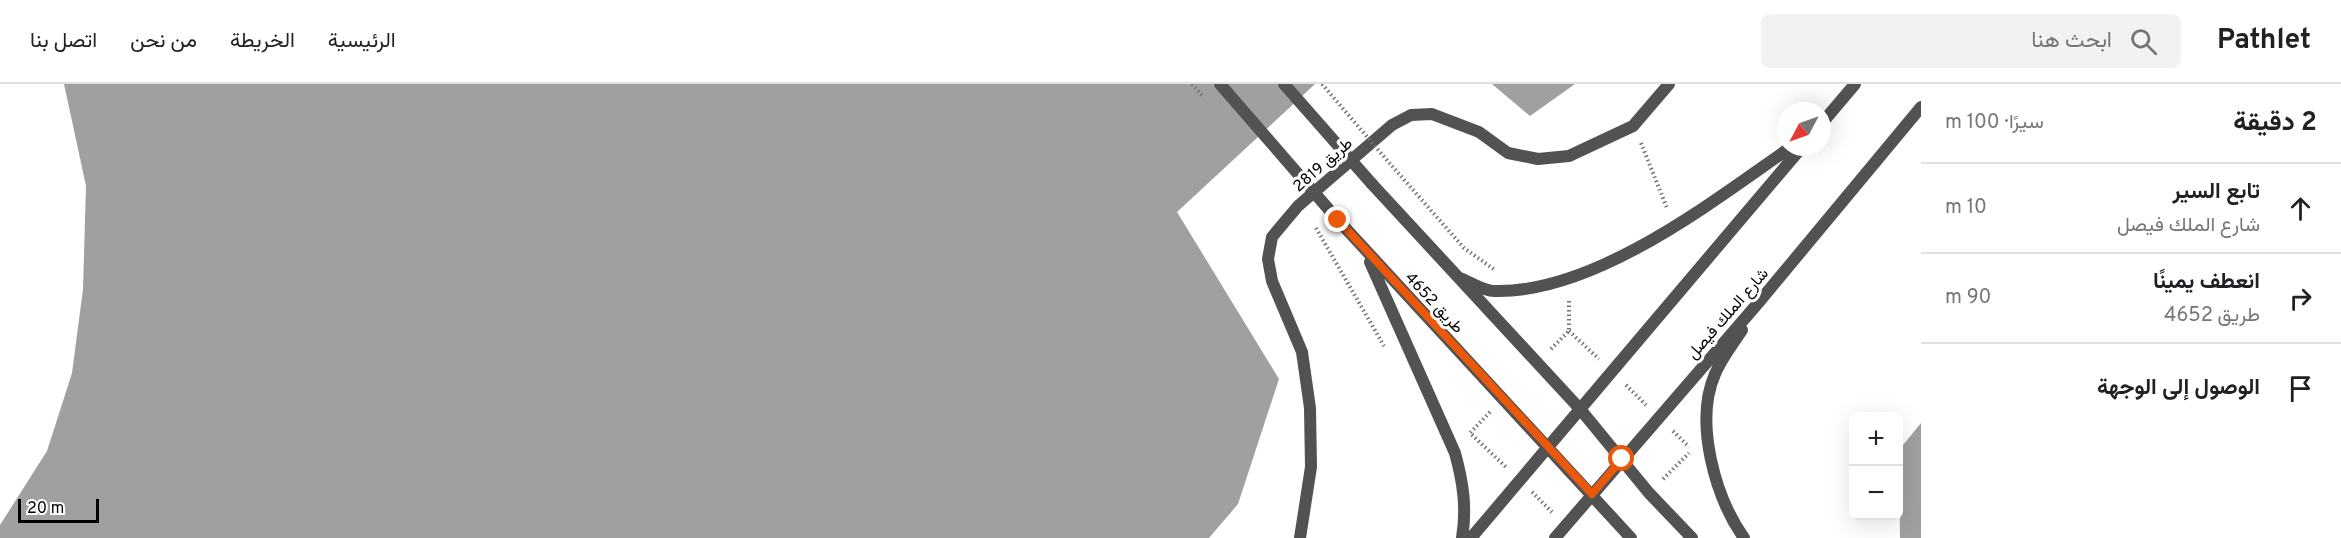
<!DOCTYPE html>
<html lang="ar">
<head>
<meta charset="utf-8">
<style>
	:root { --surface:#fff; --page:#f2f2f2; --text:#202124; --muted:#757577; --line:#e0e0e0 }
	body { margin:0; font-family:Overpass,Vazirmatn,sans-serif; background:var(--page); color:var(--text); direction:rtl }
	.controls { position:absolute; right:18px; bottom:18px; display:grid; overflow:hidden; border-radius:9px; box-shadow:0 6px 24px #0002 }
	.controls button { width:54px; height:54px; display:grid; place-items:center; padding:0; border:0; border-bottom:2px solid var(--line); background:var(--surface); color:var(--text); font:30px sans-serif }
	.compass { position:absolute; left:1777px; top:18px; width:54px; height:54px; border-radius:50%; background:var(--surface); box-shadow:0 6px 24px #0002; rotate:229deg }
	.scale { position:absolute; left:18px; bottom:15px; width:81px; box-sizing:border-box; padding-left:6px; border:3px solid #000; border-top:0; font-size:16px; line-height:21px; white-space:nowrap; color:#000; -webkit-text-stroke:4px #fff; paint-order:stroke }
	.stop { position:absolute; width:18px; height:18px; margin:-14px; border:4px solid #ea580c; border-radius:50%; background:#fff }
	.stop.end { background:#ea580c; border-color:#fff; box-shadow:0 2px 6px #0008 }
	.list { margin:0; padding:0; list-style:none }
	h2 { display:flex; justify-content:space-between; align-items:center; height:78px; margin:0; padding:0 24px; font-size:26px }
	h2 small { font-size:20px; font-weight:400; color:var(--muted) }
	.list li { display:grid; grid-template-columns:39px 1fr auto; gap:18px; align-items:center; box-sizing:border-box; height:90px; padding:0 24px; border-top:2px solid var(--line) }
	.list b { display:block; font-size:22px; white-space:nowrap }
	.list p { margin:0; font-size:20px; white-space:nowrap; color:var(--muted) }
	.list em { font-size:20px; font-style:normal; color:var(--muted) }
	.icon { flex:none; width:33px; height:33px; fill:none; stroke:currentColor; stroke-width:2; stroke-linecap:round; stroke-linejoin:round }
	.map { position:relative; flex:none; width:1921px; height:454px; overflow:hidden; direction:ltr }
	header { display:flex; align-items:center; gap:36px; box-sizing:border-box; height:84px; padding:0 30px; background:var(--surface); border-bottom:2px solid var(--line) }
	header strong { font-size:28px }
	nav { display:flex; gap:33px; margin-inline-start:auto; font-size:21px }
	.search { width:420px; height:54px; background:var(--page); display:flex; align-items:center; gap:15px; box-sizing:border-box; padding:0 21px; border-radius:9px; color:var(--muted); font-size:22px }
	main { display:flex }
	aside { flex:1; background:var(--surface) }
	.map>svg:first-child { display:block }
	.water { fill:#a0a0a0 }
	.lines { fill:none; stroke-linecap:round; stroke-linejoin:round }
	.path { stroke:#747474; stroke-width:4; stroke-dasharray:1.5 3; stroke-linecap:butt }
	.service { stroke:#525252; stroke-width:12 }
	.tertiary { stroke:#525252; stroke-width:12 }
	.path-bridge { stroke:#747474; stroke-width:4; stroke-dasharray:1.5 3; stroke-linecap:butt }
	.tertiary-bridge { stroke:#525252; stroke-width:12 }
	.route { stroke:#ea580c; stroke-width:8 }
	.labels { text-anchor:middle; stroke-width:6; stroke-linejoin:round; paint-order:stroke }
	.street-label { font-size:16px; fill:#000; stroke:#fff }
</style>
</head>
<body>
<header>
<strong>Pathlet</strong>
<div class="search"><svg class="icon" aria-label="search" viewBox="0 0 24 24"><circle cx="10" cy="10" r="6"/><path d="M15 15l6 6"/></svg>ابحث هنا</div>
<nav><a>الرئيسية</a><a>الخريطة</a><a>من نحن</a><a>اتصل بنا</a></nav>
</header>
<main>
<aside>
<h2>2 دقيقة<small>سيرًا · 100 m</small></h2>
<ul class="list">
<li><svg class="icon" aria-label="ahead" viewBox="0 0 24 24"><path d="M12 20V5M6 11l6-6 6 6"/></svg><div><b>تابع السير</b><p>شارع الملك فيصل</p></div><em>10 m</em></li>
<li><svg class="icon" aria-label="right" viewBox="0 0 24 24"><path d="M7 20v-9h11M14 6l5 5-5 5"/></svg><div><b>انعطف يمينًا</b><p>طريق 4652</p></div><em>90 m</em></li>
<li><svg class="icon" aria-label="arrive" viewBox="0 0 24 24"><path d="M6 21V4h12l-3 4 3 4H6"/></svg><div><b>الوصول إلى الوجهة</b></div></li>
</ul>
</aside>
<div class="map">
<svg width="1921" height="454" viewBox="0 0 1921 454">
	<rect width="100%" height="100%" fill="#fff"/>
	<!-- water -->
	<path class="water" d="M64 0H1315L1177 128 1279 295 1238 420 1209 454H0V441L47 367 72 289 83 205 86 102Z
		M1492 0H1575L1530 32Z
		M1921 339V454H1900L1899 366Z"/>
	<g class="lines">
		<!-- path -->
		<path class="path" d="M1641 59 1667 124
			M1392 82 1464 164 1495 186
			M1316 144 1384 262
			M1569 247 1599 275
			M1551 265 1569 247V214
			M1626 301 1646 321
			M1490 328 1470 349 1507 384
			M1673 347 1689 363
			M1663 395 1689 369
			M1532 408 1552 428"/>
		<!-- service -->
		<path class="service" d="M1300 454 1311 383 1310 324 1302 268 1272 197 1268 175 1272 153 1298 122 1392 41 1411 31 1432 30 1479 48 1508 69 1538 75 1569 72 1633 42 1669 0"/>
		<!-- tertiary -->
		<path class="tertiary" d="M1822 39 1855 0
			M1372 100 1580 325 1649 409 1692 454
			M1338 136 1631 454
			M1370 178 1455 369C1463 398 1467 424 1462 454
			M1460 194C1470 198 1484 207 1494 207 1594 210 1712 118 1791 63
			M1742 246C1733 260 1721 275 1715 290 1694 338 1715 413 1744 454
			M1471 454 1802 63
			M1555 454 1759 218 1921 23"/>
		<!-- path-bridge -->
		<path class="path-bridge" d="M1192 0 1203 13
			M1322 0 1392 82"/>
		<!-- tertiary-bridge -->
		<path class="tertiary-bridge" d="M1220 0 1338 136
			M1284 0 1372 100"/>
	</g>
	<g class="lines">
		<!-- route -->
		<path class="route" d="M1338 136 1592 410 1622 375"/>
	</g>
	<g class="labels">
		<!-- street labels -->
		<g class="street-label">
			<text transform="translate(1322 80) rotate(-41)" y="6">طريق 2819</text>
			<text transform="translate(1435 218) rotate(47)" y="6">طريق 4652</text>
			<text transform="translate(1727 229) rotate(-49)" y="6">شارع الملك فيصل</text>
		</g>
	</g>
</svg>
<div class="controls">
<button>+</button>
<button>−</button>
</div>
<svg class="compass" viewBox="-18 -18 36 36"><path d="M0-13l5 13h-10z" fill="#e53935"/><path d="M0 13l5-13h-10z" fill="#757577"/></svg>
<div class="scale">20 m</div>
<div class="stop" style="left:1622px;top:375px"></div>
<div class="stop end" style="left:1338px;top:136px"></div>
</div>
</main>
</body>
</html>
